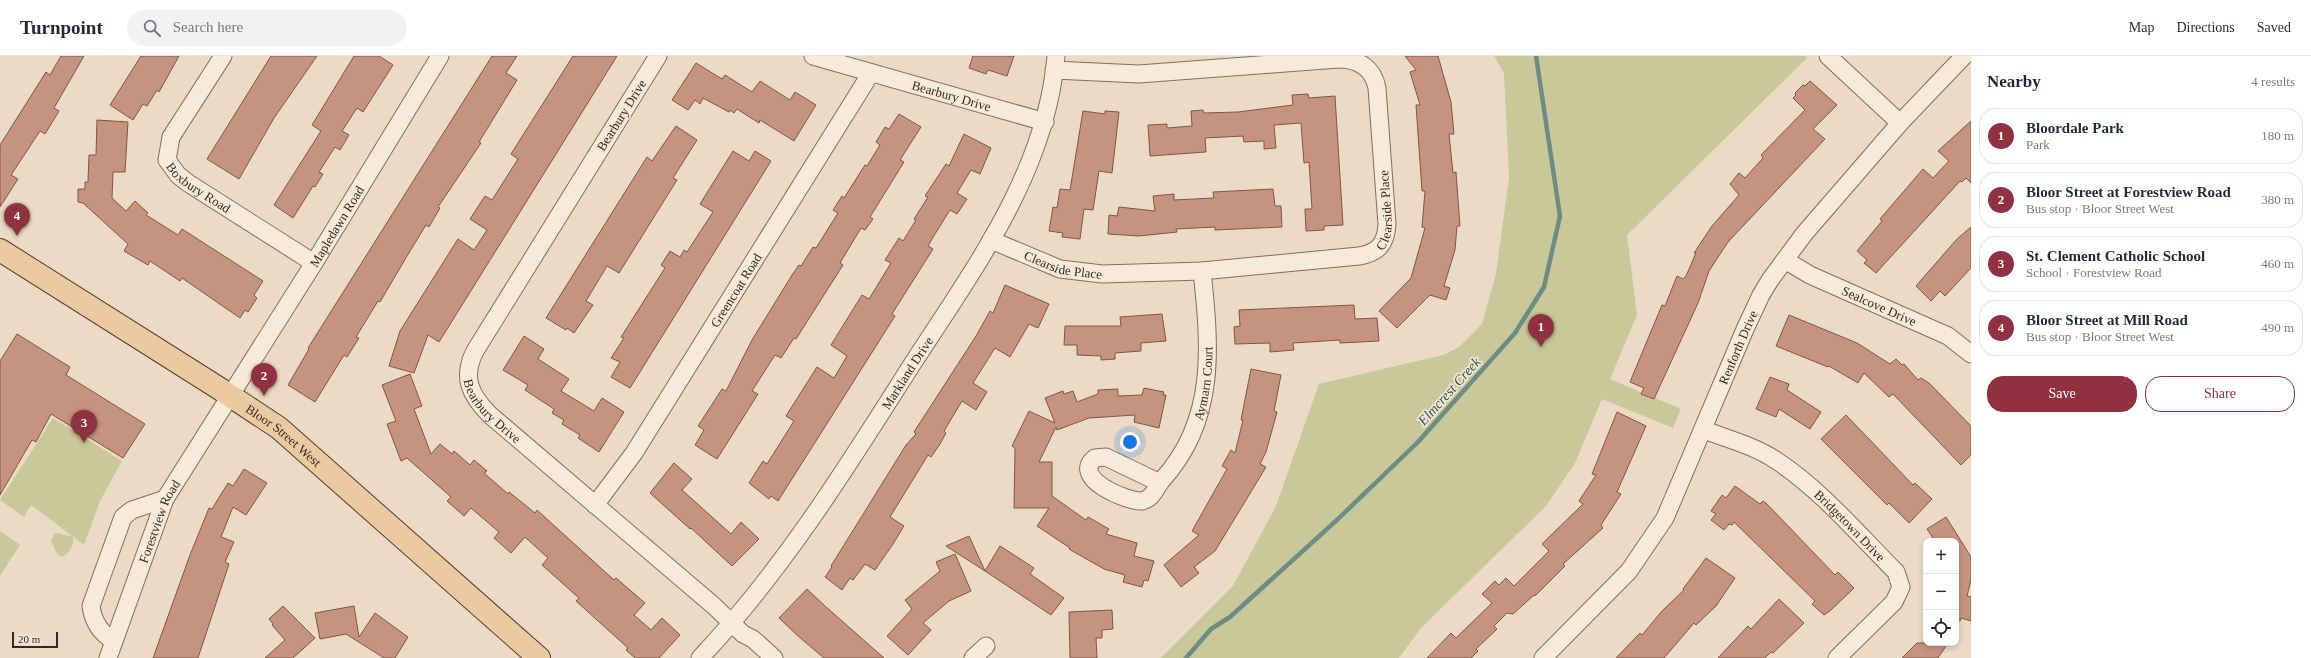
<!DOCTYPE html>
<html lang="en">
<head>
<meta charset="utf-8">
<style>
	:root { --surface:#fff; --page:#f2f2f3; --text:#1f2937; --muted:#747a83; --line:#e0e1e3; --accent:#8f313e }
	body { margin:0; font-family:"Times New Roman",serif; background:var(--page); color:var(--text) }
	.controls { position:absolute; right:12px; bottom:12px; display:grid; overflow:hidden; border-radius:8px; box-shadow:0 2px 6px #0003 }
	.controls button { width:36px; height:36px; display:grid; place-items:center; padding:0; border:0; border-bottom:1px solid var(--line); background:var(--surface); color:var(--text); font:20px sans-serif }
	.scale { position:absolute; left:12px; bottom:10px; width:46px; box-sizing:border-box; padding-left:4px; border:2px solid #362820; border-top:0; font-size:11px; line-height:14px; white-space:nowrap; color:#362820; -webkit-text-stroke:3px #f3e6d5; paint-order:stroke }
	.you { position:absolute; left:1130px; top:386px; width:14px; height:14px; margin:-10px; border:3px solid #fff; border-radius:50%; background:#1a73e8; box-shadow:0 0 0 6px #1a73e833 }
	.badge { display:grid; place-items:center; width:26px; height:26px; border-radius:50%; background:var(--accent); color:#fff; font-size:13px; font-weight:700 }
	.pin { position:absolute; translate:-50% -33px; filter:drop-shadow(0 1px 2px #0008) }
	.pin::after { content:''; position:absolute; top:21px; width:14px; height:12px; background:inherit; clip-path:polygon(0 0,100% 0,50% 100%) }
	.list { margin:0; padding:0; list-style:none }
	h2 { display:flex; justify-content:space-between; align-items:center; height:52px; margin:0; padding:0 16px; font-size:17px }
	h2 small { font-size:13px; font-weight:400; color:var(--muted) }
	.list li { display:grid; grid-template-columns:26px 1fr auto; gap:12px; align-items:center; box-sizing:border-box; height:56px; margin:0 8px 8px; padding:0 8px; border:1px solid var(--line); border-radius:16px }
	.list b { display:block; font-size:15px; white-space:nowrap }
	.list p { margin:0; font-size:13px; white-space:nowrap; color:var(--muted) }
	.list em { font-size:13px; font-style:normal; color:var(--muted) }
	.actions { display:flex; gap:8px; padding:12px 16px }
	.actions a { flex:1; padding:9px 0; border:1px solid var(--accent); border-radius:16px; text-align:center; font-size:14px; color:var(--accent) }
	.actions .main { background:var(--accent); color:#fff }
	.icon { flex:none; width:22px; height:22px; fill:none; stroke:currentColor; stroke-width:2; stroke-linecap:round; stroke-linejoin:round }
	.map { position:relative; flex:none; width:1971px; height:602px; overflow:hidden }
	header { display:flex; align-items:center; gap:24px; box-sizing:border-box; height:56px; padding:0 20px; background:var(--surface); border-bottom:1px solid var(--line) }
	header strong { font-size:19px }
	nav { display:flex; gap:22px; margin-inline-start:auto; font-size:14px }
	.search { width:280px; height:36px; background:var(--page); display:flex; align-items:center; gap:10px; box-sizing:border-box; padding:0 14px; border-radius:22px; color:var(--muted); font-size:15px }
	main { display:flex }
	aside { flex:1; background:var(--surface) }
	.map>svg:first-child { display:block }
	.green { fill:#c8c89a }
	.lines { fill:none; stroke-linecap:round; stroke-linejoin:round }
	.stream { stroke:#6e8c81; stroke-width:4.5 }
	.building { fill:#c6937e; stroke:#825544 }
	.minor-casing { stroke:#856d5d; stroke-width:19 }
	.major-casing { stroke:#533c31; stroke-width:24 }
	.minor { stroke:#f6ead8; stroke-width:17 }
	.major { stroke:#ebcaa0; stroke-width:22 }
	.labels { text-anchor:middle; stroke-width:3.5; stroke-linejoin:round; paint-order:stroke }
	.street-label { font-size:13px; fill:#362820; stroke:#f3e6d5 }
	.water-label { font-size:14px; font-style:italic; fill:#30554e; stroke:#f3e6d5 }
</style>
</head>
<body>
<header>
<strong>Turnpoint</strong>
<div class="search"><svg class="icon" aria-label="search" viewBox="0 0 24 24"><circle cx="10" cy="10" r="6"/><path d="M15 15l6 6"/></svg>Search here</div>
<nav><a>Map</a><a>Directions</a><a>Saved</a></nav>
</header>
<main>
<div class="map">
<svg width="1971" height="602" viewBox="0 0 1971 602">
	<rect width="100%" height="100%" fill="#ebdbc6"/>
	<!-- green -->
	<path class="green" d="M1494 0H1805L1807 2 1627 179 1637 259 1610 323 1681 353 1673 372 1602 343 1575 407 1546 450 1421 572 1399 602H1161L1233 530 1276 450 1319 328 1443 299 1459 291 1482 268 1496 218 1509 121 1504 17Z
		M53 362 122 405 100 445 84 489 31 449 24 461 0 444Z
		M0 475 20 489 0 520Z
		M58 477 73 481C75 489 69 498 62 501L57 498 51 485 54 478Z"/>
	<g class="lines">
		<!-- stream -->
		<path class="stream" d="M1186 602 1211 573 1230 561 1338 463 1418 386 1515 277 1544 231 1560 160 1536 0"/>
	</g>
	<!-- building -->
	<path class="building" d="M61 0H84L54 52 59 55 45 78 40 75 11 119 18 123 0 151V89L46 16 50 19Z
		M141 0H179L159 36 157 34 147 50 143 48 133 64 110 49Z
		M271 0H317L274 62 239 123 207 103Z
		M354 0H379L393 9 363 56 357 52 342 75 349 79 340 94 335 91 319 116 323 118 315 131 313 130 293 162 274 149 321 75 312 69Z
		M492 0H517L506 17 517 24 479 86 481 87 438 151 440 152 429 171 426 169 407 200 380 246 378 245 356 281 359 282 347 301 344 299 315 346 288 329 309 293 308 292Z
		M573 0H617L439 286 428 279 414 317 389 310 400 275 458 183 474 194 487 174 470 163 485 140 492 144 518 103 511 98Z
		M973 0H1014L1007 20 988 14 986 18 969 12Z
		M1405 0H1438L1451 46 1454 78H1449L1453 117 1456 116 1460 170H1457L1455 194 1444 230 1450 232 1446 244 1430 239 1397 272 1379 255 1411 222 1425 172 1422 171 1425 135H1422L1416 49H1420L1410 16 1416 14Z
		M696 7 722 23 725 19 752 36 760 25 790 44 795 36 816 49 794 85 760 64 759 67 737 53 734 57 730 54 729 56 703 42 700 48 695 44 688 54 672 44Z
		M1810 25 1837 49 1813 73 1825 83 1728 186 1709 215 1698 247 1654 343 1641 338 1644 332 1630 326 1662 249 1665 250 1677 220 1683 223 1686 220 1696 197H1694L1712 170 1739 139 1730 128 1739 117 1745 122 1763 102 1761 99 1805 54 1793 42 1796 39 1795 37 1803 29 1805 30Z
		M1308 38 1309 42 1335 40 1343 169 1324 170V174L1306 175 1305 153H1312L1309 106 1304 107 1301 67 1274 69 1276 92 1264 93V85L1244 86 1243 80 1205 82 1206 96 1150 100 1148 69 1167 68V72L1192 70 1191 55 1203 54 1204 57 1238 56 1293 49 1292 39Z
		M1083 55 1105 58V55L1119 56 1112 117 1099 115 1093 154 1084 153 1080 183 1062 181 1063 177 1049 175 1053 151 1057 152 1060 133 1070 134Z
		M899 58 921 71 900 104 904 106 870 161 873 163 865 174 861 172 840 207 843 209 796 283 794 282 781 302 775 299 752 335 758 338 717 403 695 389 704 374 698 370 722 333 726 335 752 284 792 219 799 209 801 210 813 191 816 192 838 157 833 154 842 140 844 142 865 109 867 110 880 89 876 86 885 71 889 73Z
		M97 64 128 66 125 116H113L112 142 126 155 135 145 148 157 146 159 178 179 182 173 263 225 254 239 257 242 248 256 245 254 240 262 182 222 180 225 150 205 148 209 124 195 128 188 83 147 78 146V133H85V126H88L89 99H96Z
		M1971 65V127L1966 122 1962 126 1960 125 1876 217 1864 207 1867 204 1857 195 1882 165 1880 163 1923 113 1933 122 1949 105 1938 95Z
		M676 70 697 84 673 122 677 124 619 217 607 210 586 245 593 249 584 262 574 277 567 272 566 274 546 262 647 101 652 105Z
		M964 78 991 92 980 118 971 114 957 137 967 143 957 158 950 154 935 178 928 190 933 193 892 258 895 260 778 445 771 440 769 443 749 427 763 405 767 408 794 365 786 360 817 311 834 322 847 300 831 289 862 239 869 243 891 207 885 204 899 182 903 185 916 164 914 163 928 141 925 140 946 108 949 110Z
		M733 95 749 105 755 95 771 105 630 332 611 321 620 306 611 302 624 282 621 281 665 212 661 209 670 195 680 201 684 194 687 196 713 156 700 148Z
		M1273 133 1275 150H1281L1282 171 1215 174V171L1176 173 1177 176 1139 180 1108 178 1109 159 1117 160 1119 151 1155 155 1153 140 1174 138V144L1214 142 1213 136Z
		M1971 171V212L1945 240 1940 235 1931 245 1916 230 1957 183Z
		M1005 229 1049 248 1038 272 1029 268 1010 301 995 292 973 327 987 336 976 354 962 345 944 375 946 377 940 388 931 401 928 399 890 461 904 470 893 488 875 514 865 508 853 524 850 522 842 534 825 521 832 511 831 510 906 389 916 378 914 376 976 280 990 255 993 257Z
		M1354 249 1355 263 1377 262 1379 285 1340 287V284L1293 287 1294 294 1270 296V287L1235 288 1234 271 1240 270 1239 254Z
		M1162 258 1166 285 1141 287V295L1115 297V303L1101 304V300L1077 299V289H1064L1065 270H1121L1120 261Z
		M1789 259 1857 287 1890 308 1896 303 1902 309 1904 308 1918 324 1921 322 1929 327 1971 370V399L1961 409 1893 338 1889 341 1864 317 1858 327 1829 310 1828 311 1776 290Z
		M17 278 70 311 66 319 145 368 123 402 51 358 36 386 32 384 0 439V305Z
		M524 280 544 293 538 303 569 323 561 335 594 355 602 342 624 356 599 396 578 382 580 379 562 368 564 364 552 357 554 353 525 334 528 329 503 314Z
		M1251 313 1281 319 1274 355 1277 356 1266 396 1260 408 1266 411 1215 495 1194 511 1199 517 1181 531 1164 509 1199 479 1192 475 1227 413 1222 410 1231 394 1235 397 1243 364H1241Z
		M410 318 422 350 414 353 431 398 440 388 452 398 454 395 470 409 474 404 487 415 484 417 508 438 509 436 535 457 537 454 614 524 616 522 645 547 634 559 651 574 662 562 680 579 659 602H635L626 594 628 592 576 545 579 542 542 509 548 502 525 481 511 497 494 482 499 476 471 452 464 460 447 445 451 441 407 402 401 405 387 368 396 365 382 329Z
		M1770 321 1789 328 1787 334 1821 356 1810 373 1779 353 1776 361 1756 353Z
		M1144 332 1164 336 1163 339H1166L1159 372 1134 366 1135 359 1089 362 1057 374 1056 371 1039 406H1052V440L1086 464 1088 461 1109 473 1106 478 1137 487 1134 500 1154 505 1148 525 1144 524 1142 531 1123 526 1125 519 1104 513 1069 493 1070 492 1037 470 1049 452H1014L1015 392 1012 390 1029 355 1055 367 1045 342 1063 335 1064 338 1073 335 1077 346 1098 338V334L1118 333V340L1142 339Z
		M1617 356 1646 370 1617 436 1621 438 1601 469 1603 472 1563 508 1565 510 1535 540 1534 539 1513 558 1507 557 1494 570 1497 573 1476 593 1478 595 1471 602H1427L1451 577 1456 582 1492 547 1482 538 1495 525 1499 529 1506 522 1514 530 1549 495 1542 488 1583 448 1579 445 1596 419 1592 418Z
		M1846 359 1913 429 1915 427 1932 443 1909 467 1889 447 1887 449 1821 383Z
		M674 407 692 423 682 434 731 478 741 466 759 483 732 510 691 472 690 473 650 437Z
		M244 413 267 427 246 459 233 451 221 481 234 486 225 506 229 508 198 602H153L190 499 209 452 212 453 228 427 233 430Z
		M1735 430 1760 448 1763 445 1766 447 1835 519 1838 516 1854 532 1830 555 1824 559 1812 548 1815 545 1734 466 1732 469 1729 468 1724 474 1711 464 1716 458 1711 455 1722 439 1726 442Z
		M1946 461 1971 501V524L1967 540 1971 541V565L1961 562 1960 565 1956 564V485H1935L1927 473Z
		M969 480 985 515 946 490Z
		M1000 490 1034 512 1030 518 1064 542 1051 559 985 515Z
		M955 498 971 535 949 545 923 567 931 574 908 599 887 580 912 553 905 544 940 515 936 506Z
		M1706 502 1735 522 1716 550 1696 569 1694 567 1664 602H1616L1640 577 1642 579 1662 555 1684 534 1683 533Z
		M807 533 825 550 884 602H824L798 580 779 562Z
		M1779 543 1804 567 1773 597 1771 596 1765 602H1718L1748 570 1751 573Z
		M283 550 315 582 293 602H265L285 584 272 569 273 568 269 563Z
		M354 550 359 581 375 557 408 581 395 602H384L346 578 320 583 315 557Z
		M1112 554 1113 573 1102 574V582H1096L1097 602H1070L1069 556Z
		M1917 587H1948L1938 602H1902Z"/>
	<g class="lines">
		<defs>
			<g id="minor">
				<path id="s1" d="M223 0 171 81 167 104 178 119 188 127 314 207"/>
				<path id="s2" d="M658 0 475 295C461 322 471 340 490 359L714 550 743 578 753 583 774 602"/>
				<path id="s3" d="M813 0 1045 66"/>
				<path d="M1828 0 1900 67"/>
				<path id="s4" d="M991 184 1060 213 1102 218 1202 215 1359 200C1378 197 1386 188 1387 168L1377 32C1373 11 1358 3 1338 3L1139 18 1054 14"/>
				<path id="s5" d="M1785 204 1810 219 1948 280 1971 298"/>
				<path id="s6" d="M1704 374C1728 383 1755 390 1777 405 1820 433 1859 479 1896 516L1901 531 1894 546 1837 602"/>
				<path id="s7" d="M1160 427 1106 401 1095 402C1070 422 1127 446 1142 445 1154 442 1155 432 1162 424 1217 364 1210 290 1202 215"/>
				<path id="s8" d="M595 449 634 397 871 17"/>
				<path d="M114 585C100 577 93 565 91 550L123 461 132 454 165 443"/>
				<path id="s9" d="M108 602 165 443 314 207 440 0"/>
				<path id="s10" d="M700 602C780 517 842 419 904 321 967 222 1046 121 1056 0"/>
				<path d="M973 602 986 590"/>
				<path id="s11" d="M1543 602 1629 515 1665 462 1746 271 1761 239 1770 224 1804 178 1900 67 1964 0"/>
			</g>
			<g id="major">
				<path id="s12" d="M0 194 217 331 279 372 539 602"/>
			</g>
		</defs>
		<!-- minor casing -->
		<use href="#minor" class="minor-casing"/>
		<!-- major casing -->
		<use href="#major" class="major-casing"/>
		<!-- minor -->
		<use href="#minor" class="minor"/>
		<!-- major -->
		<use href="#major" class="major"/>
	</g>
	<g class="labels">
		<!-- street labels -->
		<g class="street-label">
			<text dy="5" stroke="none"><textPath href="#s3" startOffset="144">Bearbury Drive</textPath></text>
			<text transform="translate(621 59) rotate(-58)" y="5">Bearbury Drive</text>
			<text dy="5" stroke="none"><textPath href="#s1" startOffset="162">Boxbury Road</textPath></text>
			<text dy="5" stroke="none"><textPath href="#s4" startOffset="436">Clearside Place</textPath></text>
			<text dy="5" stroke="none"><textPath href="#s9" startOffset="491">Mapledawn Road</textPath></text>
			<text dy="5" stroke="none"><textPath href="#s4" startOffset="77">Clearside Place</textPath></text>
			<text dy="5" stroke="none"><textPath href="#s8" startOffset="257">Greencoat Road</textPath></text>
			<text dy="5" stroke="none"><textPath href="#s5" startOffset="105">Sealcove Drive</textPath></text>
			<text dy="5" stroke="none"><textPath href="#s11" startOffset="372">Renforth Drive</textPath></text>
			<text dy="5" stroke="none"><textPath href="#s10" startOffset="353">Markland Drive</textPath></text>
			<text dy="5" stroke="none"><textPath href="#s7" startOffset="287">Aymarn Court</textPath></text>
			<text dy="5" stroke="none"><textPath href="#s2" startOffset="417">Bearbury Drive</textPath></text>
			<text dy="5" stroke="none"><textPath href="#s12" startOffset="339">Bloor Street West</textPath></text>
			<text dy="5" stroke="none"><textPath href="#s9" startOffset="146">Forestview Road</textPath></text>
			<text dy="5" stroke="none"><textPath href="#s6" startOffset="177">Bridgetown Drive</textPath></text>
		</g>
		<!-- water labels -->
		<g class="water-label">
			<text transform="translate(1449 335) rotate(-48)" y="5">Elmcrest Creek</text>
		</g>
	</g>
</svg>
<div class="controls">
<button>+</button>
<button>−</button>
<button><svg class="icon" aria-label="locate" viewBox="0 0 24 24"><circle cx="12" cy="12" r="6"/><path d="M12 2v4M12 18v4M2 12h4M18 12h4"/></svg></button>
</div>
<div class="scale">20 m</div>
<div class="you"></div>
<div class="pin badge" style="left:1541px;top:291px">1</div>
<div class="pin badge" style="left:264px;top:340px">2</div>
<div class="pin badge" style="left:84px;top:387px">3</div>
<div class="pin badge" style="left:17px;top:180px">4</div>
</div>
<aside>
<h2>Nearby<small>4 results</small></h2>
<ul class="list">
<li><span class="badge">1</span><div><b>Bloordale Park</b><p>Park</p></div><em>180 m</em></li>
<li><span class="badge">2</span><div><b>Bloor Street at Forestview Road</b><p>Bus stop · Bloor Street West</p></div><em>380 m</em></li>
<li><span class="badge">3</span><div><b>St. Clement Catholic School</b><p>School · Forestview Road</p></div><em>460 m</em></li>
<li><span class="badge">4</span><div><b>Bloor Street at Mill Road</b><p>Bus stop · Bloor Street West</p></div><em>490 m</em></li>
</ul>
<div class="actions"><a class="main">Save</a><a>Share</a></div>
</aside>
</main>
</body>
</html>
